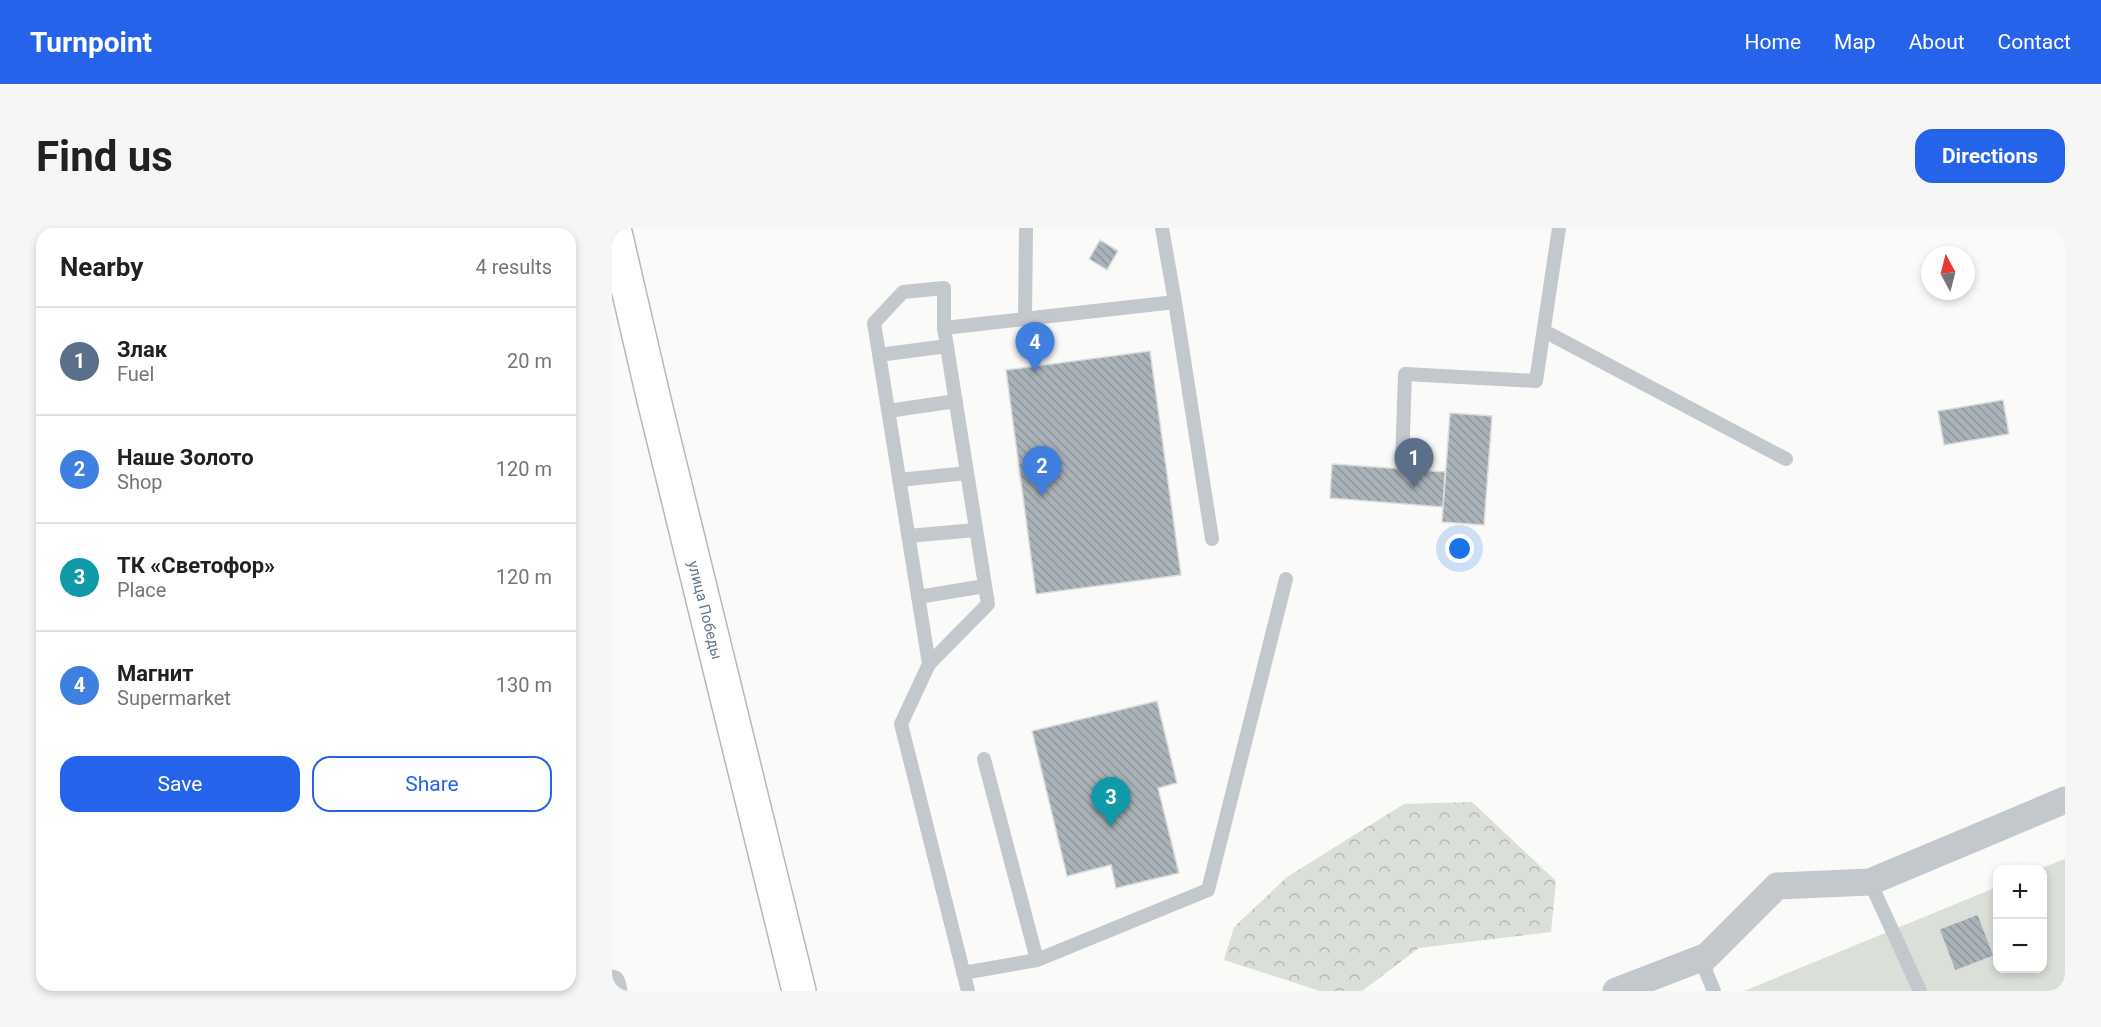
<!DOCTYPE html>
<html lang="en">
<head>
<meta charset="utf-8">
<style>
	:root { --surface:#fff; --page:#f6f6f6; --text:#202124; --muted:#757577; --line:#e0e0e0; --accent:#2563eb }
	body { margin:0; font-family:Roboto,sans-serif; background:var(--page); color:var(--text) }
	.controls { position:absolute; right:18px; bottom:18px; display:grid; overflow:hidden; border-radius:12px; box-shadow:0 3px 9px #0003 }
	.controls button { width:54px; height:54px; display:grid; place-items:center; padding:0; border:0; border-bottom:2px solid var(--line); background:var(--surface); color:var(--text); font:30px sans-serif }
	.compass { position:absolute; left:1309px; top:18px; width:54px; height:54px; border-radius:50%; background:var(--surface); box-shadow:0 3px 9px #0003; rotate:353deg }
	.you { position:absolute; left:848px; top:321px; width:21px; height:21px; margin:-15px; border:4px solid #fff; border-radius:50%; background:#1a73e8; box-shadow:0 0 0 9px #1a73e833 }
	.badge { display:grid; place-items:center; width:39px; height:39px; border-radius:50%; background:var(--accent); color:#fff; font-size:20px; font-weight:700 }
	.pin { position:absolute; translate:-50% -50px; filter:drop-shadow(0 2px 3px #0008) }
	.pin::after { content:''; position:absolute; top:32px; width:21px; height:18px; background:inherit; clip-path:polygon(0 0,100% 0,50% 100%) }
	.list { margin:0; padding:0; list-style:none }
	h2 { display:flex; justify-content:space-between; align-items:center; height:78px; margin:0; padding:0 24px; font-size:26px }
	h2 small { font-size:20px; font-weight:400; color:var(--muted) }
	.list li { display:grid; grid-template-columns:39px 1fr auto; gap:18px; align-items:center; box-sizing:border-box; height:108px; padding:0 24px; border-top:2px solid var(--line) }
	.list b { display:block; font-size:22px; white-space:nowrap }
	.list p { margin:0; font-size:20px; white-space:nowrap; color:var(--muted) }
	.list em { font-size:20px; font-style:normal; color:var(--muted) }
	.actions { display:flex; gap:12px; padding:18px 24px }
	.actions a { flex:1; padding:14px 0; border:2px solid var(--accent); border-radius:18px; text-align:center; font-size:21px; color:var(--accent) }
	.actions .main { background:var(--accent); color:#fff }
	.map { position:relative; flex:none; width:1453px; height:763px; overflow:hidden; border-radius:18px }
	header { display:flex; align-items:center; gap:36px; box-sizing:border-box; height:84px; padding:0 30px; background:var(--accent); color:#fff }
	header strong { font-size:28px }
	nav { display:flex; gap:33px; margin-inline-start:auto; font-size:21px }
	.intro { display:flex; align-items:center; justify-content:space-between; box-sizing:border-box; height:144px; padding:0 36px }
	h1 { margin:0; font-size:42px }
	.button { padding:15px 27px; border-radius:18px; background:var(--accent); color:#fff; font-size:21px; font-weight:700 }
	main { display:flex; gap:36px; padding:0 36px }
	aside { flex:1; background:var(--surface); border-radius:18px; box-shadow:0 3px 9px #0003 }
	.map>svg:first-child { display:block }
	.forest { fill:url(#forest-crowns) }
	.green { fill:#dadfd7 }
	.building { fill:url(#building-back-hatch); stroke:#dcdcda; stroke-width:1.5 }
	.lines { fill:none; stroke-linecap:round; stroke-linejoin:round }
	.trunk-casing { stroke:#b4b9bd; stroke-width:36 }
	.service { stroke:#c3c8cc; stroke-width:14 }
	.minor { stroke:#c3c8cc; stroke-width:27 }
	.trunk { stroke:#fff; stroke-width:33 }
	.labels { text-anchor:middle; stroke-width:6; stroke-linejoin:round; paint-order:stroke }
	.street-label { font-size:15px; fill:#657683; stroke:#fff }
</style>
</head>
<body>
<header>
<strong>Turnpoint</strong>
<nav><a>Home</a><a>Map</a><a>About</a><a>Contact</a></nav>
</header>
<div class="intro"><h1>Find us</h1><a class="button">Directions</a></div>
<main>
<aside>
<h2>Nearby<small>4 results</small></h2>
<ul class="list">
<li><span class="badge" style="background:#5c6f8a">1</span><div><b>Злак</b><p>Fuel</p></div><em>20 m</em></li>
<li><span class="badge" style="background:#3f7fe0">2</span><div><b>Наше Золото</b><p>Shop</p></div><em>120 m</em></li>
<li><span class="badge" style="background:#0f9aa8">3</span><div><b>ТК «Светофор»</b><p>Place</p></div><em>120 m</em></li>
<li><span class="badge" style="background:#3f7fe0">4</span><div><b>Магнит</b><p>Supermarket</p></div><em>130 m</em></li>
</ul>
<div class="actions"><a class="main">Save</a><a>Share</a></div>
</aside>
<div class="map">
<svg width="1453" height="763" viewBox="0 0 1453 763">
	<defs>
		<pattern id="forest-crowns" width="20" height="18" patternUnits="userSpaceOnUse" patternTransform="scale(1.5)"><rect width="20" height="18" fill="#dadfd7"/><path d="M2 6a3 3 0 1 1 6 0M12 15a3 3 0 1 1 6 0" fill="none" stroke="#b4b9b4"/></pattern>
		<pattern id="building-back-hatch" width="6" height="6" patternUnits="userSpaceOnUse" patternTransform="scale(1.5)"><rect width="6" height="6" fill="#aab3b9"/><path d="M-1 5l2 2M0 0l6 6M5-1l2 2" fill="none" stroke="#8e969c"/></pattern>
	</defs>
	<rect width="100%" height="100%" fill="#fafaf8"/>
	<!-- forest -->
	<path class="forest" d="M860 574 944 653 939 704 807 720 750 763H708L612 732 622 699 675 649 792 576Z"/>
	<!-- green -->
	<path class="green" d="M1453 631V763H1132L1385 659 1386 740H1430V642L1427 641Z"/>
	<!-- building -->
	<path class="building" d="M488 12 506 23 495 42 477 31Z
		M538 123 569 347 424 366 394 142Z
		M1391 172 1397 206 1332 217 1326 183Z
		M838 185 880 188 872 297 830 294Z
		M720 236 833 244 831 279 718 270Z
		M545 473 565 555 546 560 567 645 504 660 499 637 455 648 420 503Z
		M1366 686 1382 728 1343 743 1327 701Z"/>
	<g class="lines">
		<defs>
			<path id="trunk" d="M2 0 42 172 187 763"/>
		</defs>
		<!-- trunk casing -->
		<use href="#trunk" class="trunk-casing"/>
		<!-- service -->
		<path class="service" d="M563 74 600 311
			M413 91 414 0
			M932 103 1174 231
			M267 127 335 118
			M276 183 344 173
			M790 235 793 146 924 153 947 0
			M287 252 355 245
			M296 308 364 302
			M306 369 373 358
			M317 436 262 95 291 64 332 60V100
			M1258 654 1308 763
			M1095 728 1094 744 1102 763
			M425 732 596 662 674 351
			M351 745 425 732 372 531
			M356 763 289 496 317 436 376 376 332 100 563 74 550 0"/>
		<!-- minor -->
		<path class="minor" d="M0 755 2 763
			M1004 763 1095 728 1165 658 1258 654 1453 572"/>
		<!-- trunk -->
		<use href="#trunk" class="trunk"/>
	</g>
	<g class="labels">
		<!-- street labels -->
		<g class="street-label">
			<text transform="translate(93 382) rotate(76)" y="5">улица Победы</text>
		</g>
	</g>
</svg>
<div class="controls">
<button>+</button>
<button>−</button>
</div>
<svg class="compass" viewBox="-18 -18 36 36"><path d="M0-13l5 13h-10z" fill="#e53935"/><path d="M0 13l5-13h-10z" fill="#757577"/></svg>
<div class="you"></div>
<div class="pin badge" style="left:802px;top:260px;background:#5c6f8a">1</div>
<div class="pin badge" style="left:430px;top:268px;background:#3f7fe0">2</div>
<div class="pin badge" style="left:499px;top:599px;background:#0f9aa8">3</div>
<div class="pin badge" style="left:423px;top:144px;background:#3f7fe0">4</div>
</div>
</main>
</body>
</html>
